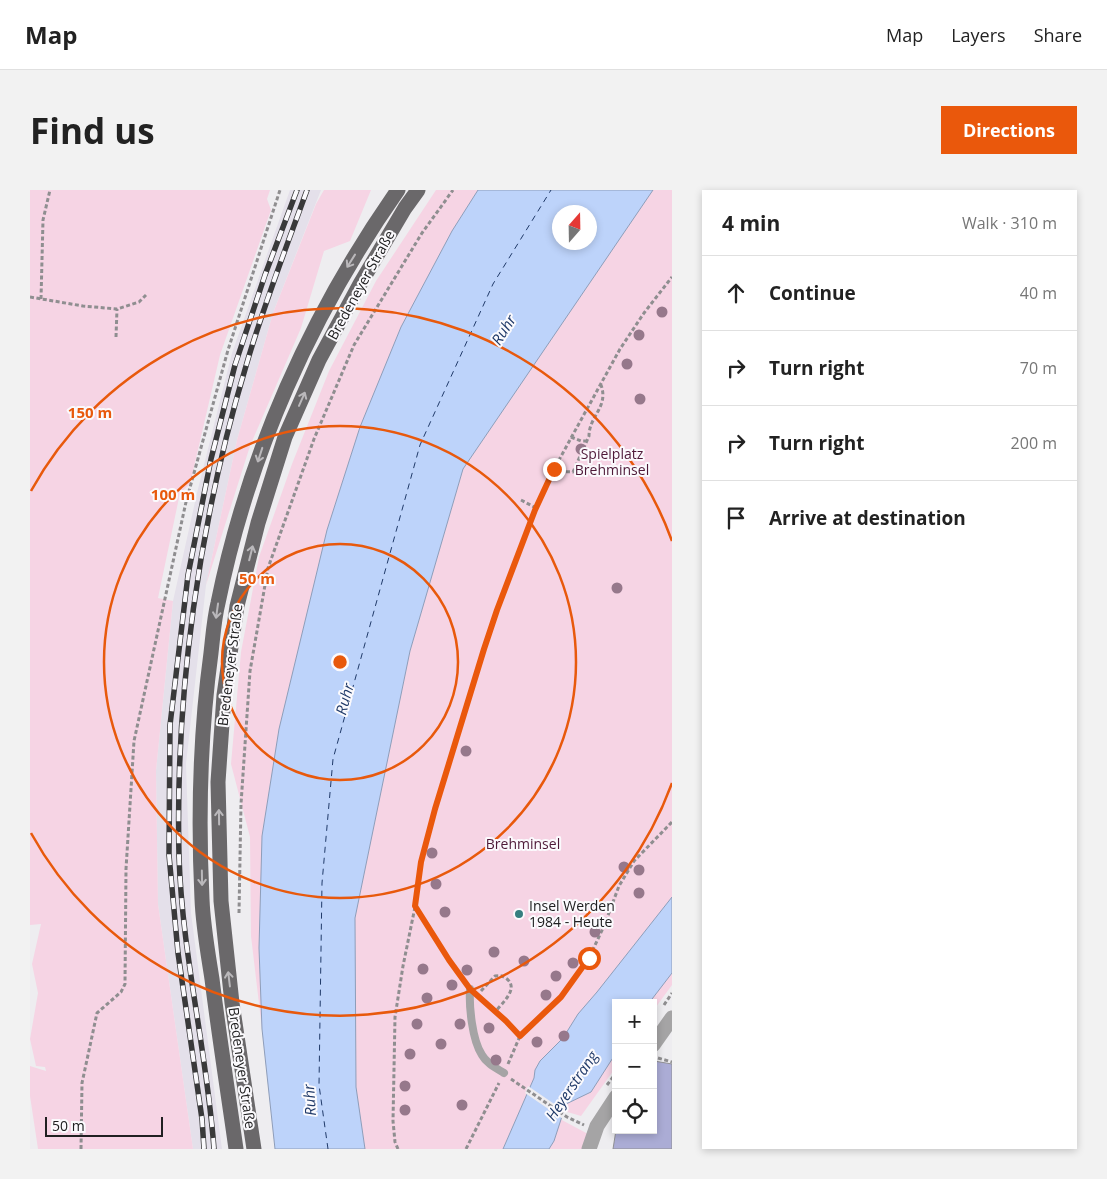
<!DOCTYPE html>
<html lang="en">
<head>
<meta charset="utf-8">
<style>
	:root { --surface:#fff; --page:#f2f2f2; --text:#222; --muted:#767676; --line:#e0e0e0; --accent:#ea580c }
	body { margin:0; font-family:"Open Sans",sans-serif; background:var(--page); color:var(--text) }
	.controls { position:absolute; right:15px; bottom:15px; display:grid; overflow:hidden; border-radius:0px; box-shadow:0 2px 8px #0003 }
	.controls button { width:45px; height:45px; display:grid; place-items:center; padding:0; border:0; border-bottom:1px solid var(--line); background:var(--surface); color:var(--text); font:25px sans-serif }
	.compass { position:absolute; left:522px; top:15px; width:45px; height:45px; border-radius:50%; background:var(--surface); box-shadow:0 2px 8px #0003; rotate:20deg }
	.scale { position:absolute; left:15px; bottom:12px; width:118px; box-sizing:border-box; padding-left:5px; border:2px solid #202021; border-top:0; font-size:14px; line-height:18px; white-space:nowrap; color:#202021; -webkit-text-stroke:4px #fbfafd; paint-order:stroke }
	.stop { position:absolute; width:15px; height:15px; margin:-11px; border:4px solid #ea580c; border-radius:50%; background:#fff }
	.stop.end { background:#ea580c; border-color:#fff; box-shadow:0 1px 5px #0008 }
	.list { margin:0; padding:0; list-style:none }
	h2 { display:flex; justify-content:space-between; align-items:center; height:65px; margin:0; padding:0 20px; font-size:21px }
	h2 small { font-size:16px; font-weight:400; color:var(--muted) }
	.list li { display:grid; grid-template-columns:32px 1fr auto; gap:15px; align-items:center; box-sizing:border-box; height:75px; padding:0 20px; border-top:1px solid var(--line) }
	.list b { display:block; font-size:19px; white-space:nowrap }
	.list em { font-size:16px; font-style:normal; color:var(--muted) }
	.icon { flex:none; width:28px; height:28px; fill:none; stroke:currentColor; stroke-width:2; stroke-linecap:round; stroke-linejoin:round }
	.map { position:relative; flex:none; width:642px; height:959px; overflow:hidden; border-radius:0px }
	header { display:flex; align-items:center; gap:30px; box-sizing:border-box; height:70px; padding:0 25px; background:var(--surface); border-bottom:1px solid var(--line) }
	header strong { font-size:24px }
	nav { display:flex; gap:28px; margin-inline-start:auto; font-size:18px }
	.intro { display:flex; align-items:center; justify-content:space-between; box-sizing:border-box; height:120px; padding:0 30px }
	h1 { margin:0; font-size:35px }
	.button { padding:12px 22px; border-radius:0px; background:var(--accent); color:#fff; font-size:18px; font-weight:700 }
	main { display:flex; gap:30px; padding:0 30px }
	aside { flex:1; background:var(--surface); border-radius:0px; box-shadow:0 2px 8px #0003 }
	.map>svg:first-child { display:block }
	.built { fill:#e4e0ea }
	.green { fill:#f6d4e4 }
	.water { fill:#bdd3fa; stroke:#8e9db9; fill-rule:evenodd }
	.pier { fill:#eeedf0 }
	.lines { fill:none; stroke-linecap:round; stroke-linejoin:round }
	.ferry { stroke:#203a69; stroke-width:1; stroke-dasharray:6 5; stroke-linecap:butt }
	.building { fill:#abacd5; stroke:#909093 }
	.path { stroke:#8f8e90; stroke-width:3; stroke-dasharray:4 2.5; stroke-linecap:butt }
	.lane { stroke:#a5a4a5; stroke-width:8 }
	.street { stroke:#a5a4a5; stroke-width:15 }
	.primary { stroke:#6a686a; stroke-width:15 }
	.rail-casing { stroke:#39393a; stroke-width:5.5 }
	.rail { stroke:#fbfafd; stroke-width:4; stroke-dasharray:11; stroke-linecap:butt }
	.tree { fill:#96788b }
	.oneway { stroke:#bab8bb }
	.route { stroke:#ea580c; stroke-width:6 }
	.ring { fill:none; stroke:#e8590c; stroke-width:2.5 }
	.poi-dot { fill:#367f80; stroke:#fbfafd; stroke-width:2 }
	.labels { text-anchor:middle; stroke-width:4; stroke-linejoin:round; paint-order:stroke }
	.street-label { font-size:14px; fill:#202021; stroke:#fbfafd }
	.park-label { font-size:14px; fill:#4e1938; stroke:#fbfafd }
	.poi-label { font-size:14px; fill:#202021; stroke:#fbfafd; text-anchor:start }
	.water-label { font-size:15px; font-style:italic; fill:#203a69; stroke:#fbfafd }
	.centre { fill:#e8590c; stroke:#fbfafd; stroke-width:2.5 }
	.ring-label { font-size:15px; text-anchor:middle; font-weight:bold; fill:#e8590c; stroke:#fbfafd; stroke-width:4; stroke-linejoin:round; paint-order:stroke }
</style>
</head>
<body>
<header>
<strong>Map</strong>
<nav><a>Map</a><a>Layers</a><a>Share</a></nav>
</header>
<div class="intro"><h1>Find us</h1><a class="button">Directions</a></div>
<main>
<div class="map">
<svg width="642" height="959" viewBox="0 0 642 959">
	<rect width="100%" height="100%" fill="#eeedf0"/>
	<!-- built -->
	<path class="built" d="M260 0H291L243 123 207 250 176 395 156 574 161 723 192 959H163L128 714 126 581 143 411 167 303 202 163Z"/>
	<!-- green -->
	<path class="green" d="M0 0H240L237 9 241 20 190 165 160 294 150 303 128 408 143 411 126 581 128 714 163 959H8L0 906V876L16 881 15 877 6 876 0 849 8 803 2 774 11 734 0 735Z
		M294 0H341L320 51 294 61 271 138 220 256 176 395 207 250 243 123 286 14Z
		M406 0H448L422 41 371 137 330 237 297 340 249 539 232 646 229 758 232 839 221 746 220 647 201 574 211 462 229 367 262 274 299 181 346 91Z
		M623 0H642V707L567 802 548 824 533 848 510 871 505 880 504 888 473 959H335L326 897 325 728 380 461 433 279Z
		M642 783V795L623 821V813H619Z
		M586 863V877L551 926 534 921 536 914 561 902Z
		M530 929 558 944 552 959H519L524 951Z"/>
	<!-- water -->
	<path class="water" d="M448 0H623L433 279 380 461 325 728 326 897 335 959H245L232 839 229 758 232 646 249 539 297 340 330 237 371 137 422 41ZM530 22H560V52H530Z
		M642 707V783L619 813H586V863L561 902 536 914 524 951 519 959H473L504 888 505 880 510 871 533 848 548 824 567 802Z"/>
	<!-- pier -->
	<path class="pier" d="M498 896 536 922 533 929 495 903Z"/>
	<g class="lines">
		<!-- ferry -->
		<path class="ferry" d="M298 959 289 895 292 693 303 569 390 255 463 94 521 0"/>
	</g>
	<!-- building -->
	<path class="building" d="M624 871 642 874V959H583L586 940H623Z"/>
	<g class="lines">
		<!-- path -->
		<path class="path" d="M0 107 53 116 87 119 109 112 116 105
			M11 109 13 30 20 0
			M86 147 87 119
			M541 247 551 251H556
			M523 281 543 282 559 246C559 226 579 217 571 195
			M491 310 506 318
			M209 723 211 614 220 481 238 378 284 249 324 155 392 43 423 0
			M434 791 419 770 385 716 391 672 405 619 467 420 506 318 524 279 590 159 614 123 642 87
			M451 801 465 786C470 785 473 786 477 789 489 799 472 813 466 821
			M451 808 490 846
			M634 815 642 803
			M628 868 642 872
			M478 874 490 846 531 807 559 768 574 736 589 696 604 671 642 632
			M481 889 537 927 554 935
			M577 895 586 883
			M51 959 52 893 67 823 91 802 95 794 96 679 104 551 156 312 198 160 250 0
			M368 959 365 952 363 931 365 827 373 776 385 717
			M436 959 469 893"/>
		<!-- lane -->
		<path class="lane" d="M440 799C439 816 442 850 452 865 457 874 466 878 474 883"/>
		<!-- street -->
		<path class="street" d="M623 855 642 828
			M559 959 567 936 586 907"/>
		<!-- primary -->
		<path class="primary" d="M206 959C198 902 189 846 182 789 178 763 173 736 172 709 168 627 170 544 181 463 183 446 184 429 188 413 218 265 281 124 368 0
			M224 959 202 813 191 711 188 592 194 505 207 416 228 333 255 247 289 170 330 94 375 18 388 0"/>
		<defs>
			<path id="rail" d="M174 959 172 929 148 763 139 665 140 535 158 385 181 269 205 175 235 85 267 0
				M184 959C177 861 152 765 149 666 145 504 169 332 216 176 233 117 256 58 277 0"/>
		</defs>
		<!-- rail casing -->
		<use href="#rail" class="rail-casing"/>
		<!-- rail -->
		<use href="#rail" class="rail"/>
	</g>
	<!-- trees -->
	<g class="tree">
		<circle cx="632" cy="122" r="5.5"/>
		<circle cx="609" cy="145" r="5.5"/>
		<circle cx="597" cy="174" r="5.5"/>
		<circle cx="610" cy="209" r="5.5"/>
		<circle cx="551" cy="259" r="5.5"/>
		<circle cx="587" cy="398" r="5.5"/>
		<circle cx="436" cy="561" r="5.5"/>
		<circle cx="402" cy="663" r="5.5"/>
		<circle cx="594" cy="677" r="5.5"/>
		<circle cx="609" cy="680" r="5.5"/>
		<circle cx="406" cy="694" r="5.5"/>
		<circle cx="609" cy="703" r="5.5"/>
		<circle cx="415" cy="722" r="5.5"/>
		<circle cx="565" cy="742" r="5.5"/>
		<circle cx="464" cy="762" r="5.5"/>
		<circle cx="494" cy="771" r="5.5"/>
		<circle cx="543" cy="773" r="5.5"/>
		<circle cx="393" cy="779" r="5.5"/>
		<circle cx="437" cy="780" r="5.5"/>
		<circle cx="526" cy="786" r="5.5"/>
		<circle cx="422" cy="795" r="5.5"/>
		<circle cx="516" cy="805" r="5.5"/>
		<circle cx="397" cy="808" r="5.5"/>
		<circle cx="387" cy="834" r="5.5"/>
		<circle cx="430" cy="834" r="5.5"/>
		<circle cx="459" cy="838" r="5.5"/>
		<circle cx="534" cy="846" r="5.5"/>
		<circle cx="507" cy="852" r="5.5"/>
		<circle cx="411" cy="854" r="5.5"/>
		<circle cx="380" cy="864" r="5.5"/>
		<circle cx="466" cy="870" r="5.5"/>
		<circle cx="375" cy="896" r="5.5"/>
		<circle cx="432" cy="915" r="5.5"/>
		<circle cx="375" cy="920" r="5.5"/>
	</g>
	<!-- one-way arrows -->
	<defs><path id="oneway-shaft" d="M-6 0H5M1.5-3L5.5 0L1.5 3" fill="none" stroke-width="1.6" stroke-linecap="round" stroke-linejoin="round" transform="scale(1.25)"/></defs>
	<g class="oneway">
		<use href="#oneway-shaft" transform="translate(321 71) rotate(122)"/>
		<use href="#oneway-shaft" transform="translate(272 209) rotate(-66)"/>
		<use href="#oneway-shaft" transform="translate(230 265) rotate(108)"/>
		<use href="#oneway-shaft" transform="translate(221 363) rotate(-76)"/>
		<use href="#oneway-shaft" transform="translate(187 421) rotate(98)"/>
		<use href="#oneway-shaft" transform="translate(189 627) rotate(-91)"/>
		<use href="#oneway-shaft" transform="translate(172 688) rotate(89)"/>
		<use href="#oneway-shaft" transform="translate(199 789) rotate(-97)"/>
	</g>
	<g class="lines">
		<!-- route -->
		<path class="route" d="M524 279 505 320 467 420 454 459 405 619 391 672 385 716 419 770 440 799 476 831 490 846 531 807 559 768"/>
	</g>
	<!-- distance rings -->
	<g class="ring">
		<circle cx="310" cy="472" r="118"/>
		<circle cx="310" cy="472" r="236"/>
		<path d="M642 593A353 353 0 0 1 1 643M1 301A353 353 0 0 1 642 351"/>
	</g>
	<!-- markers -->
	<circle class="poi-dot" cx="489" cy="724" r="5"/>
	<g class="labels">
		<!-- street labels -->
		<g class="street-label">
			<text transform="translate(331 95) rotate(-61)" y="5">Bredeneyer Straße</text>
			<text transform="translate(200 475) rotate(-83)" y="5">Bredeneyer Straße</text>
			<text transform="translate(212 878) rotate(82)" y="5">Bredeneyer Straße</text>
		</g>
		<!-- park labels -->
		<g class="park-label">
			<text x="582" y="269">Spielplatz<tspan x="582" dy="16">Brehminsel</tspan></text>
			<text x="493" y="659">Brehminsel</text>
		</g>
		<!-- poi labels -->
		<g class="poi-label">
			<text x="499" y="721">Insel Werden<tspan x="499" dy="16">1984 - Heute</tspan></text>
		</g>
		<!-- water labels -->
		<g class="water-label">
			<text transform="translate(474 140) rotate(-58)" y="5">Ruhr</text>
			<text transform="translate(315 509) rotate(-75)" y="5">Ruhr</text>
			<text transform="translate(542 896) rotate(-56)" y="5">Heyerstrang</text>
			<text transform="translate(280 910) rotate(-94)" y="5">Ruhr</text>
		</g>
	</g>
	<circle cx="310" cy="472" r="8" class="centre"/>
	<g class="ring-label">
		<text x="60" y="228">150 m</text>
		<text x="143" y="310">100 m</text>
		<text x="227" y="394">50 m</text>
	</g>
</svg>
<div class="controls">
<button>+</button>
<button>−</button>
<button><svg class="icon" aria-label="locate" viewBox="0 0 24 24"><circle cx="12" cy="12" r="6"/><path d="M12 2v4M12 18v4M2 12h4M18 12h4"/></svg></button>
</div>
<svg class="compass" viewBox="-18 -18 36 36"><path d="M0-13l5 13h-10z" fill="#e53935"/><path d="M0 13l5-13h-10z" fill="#767676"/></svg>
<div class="scale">50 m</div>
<div class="stop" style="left:559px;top:768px"></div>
<div class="stop end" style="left:524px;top:279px"></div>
</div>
<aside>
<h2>4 min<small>Walk · 310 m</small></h2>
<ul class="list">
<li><svg class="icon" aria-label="ahead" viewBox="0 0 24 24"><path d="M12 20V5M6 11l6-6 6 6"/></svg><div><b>Continue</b></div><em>40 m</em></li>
<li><svg class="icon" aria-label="right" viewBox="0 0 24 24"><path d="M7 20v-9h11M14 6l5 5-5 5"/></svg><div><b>Turn right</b></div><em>70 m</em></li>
<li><svg class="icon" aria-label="right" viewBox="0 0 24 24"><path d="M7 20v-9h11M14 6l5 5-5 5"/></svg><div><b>Turn right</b></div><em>200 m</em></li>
<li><svg class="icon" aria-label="arrive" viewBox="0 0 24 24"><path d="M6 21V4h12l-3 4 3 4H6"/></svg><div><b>Arrive at destination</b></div></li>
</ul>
</aside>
</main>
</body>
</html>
